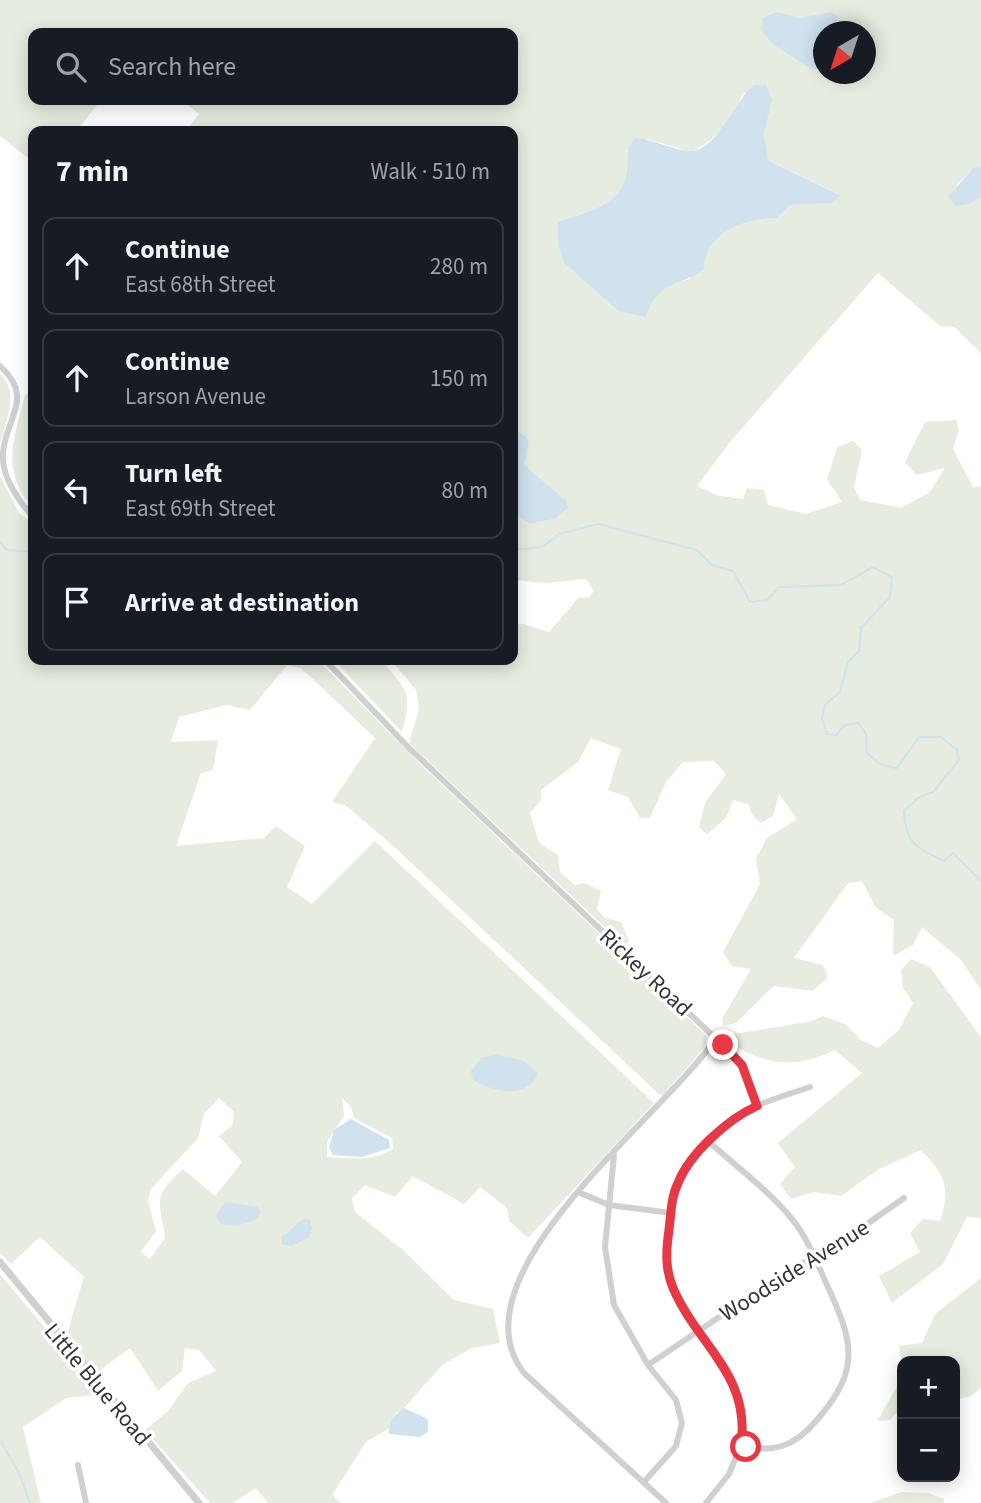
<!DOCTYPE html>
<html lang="en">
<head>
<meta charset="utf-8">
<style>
	:root { --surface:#171b24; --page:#20242c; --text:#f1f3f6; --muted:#9ea1a6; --line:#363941 }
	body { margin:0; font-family:"Source Sans 3",sans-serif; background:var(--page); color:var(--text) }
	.controls { position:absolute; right:21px; bottom:21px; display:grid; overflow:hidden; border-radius:14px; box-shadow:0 4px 18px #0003 }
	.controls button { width:63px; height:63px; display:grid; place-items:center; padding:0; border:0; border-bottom:2px solid var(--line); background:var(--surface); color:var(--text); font:35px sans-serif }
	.compass { position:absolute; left:813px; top:21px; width:63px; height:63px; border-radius:50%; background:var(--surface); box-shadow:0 4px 18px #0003; rotate:219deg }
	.stop { position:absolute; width:21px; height:21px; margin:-16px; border:5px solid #e63946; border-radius:50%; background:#fff }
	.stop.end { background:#e63946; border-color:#fff; box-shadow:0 2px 7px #0008 }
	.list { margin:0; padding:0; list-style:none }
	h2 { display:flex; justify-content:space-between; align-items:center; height:91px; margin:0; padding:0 28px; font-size:30px }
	h2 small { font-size:23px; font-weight:400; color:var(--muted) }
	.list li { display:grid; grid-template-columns:46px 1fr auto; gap:21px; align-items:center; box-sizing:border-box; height:98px; margin:0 14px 14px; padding:0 14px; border:2px solid var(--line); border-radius:14px }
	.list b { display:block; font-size:26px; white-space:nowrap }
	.list p { margin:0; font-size:23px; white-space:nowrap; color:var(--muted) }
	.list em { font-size:23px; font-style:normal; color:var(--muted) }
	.icon { flex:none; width:38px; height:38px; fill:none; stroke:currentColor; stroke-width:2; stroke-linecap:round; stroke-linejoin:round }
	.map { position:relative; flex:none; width:981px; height:1503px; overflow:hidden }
	.search { position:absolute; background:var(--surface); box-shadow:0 4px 18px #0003; left:28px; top:28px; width:490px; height:77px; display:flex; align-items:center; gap:18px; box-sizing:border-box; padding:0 24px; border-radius:14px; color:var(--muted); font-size:26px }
	.panel { position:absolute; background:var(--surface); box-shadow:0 4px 18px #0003; left:28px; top:126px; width:490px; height:539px; border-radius:14px }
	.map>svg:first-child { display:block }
	.green { fill:#e6ecdf; fill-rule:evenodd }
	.water { fill:#cfe2ee }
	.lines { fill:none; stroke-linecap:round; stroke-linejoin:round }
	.stream { stroke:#cfe2ee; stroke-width:2 }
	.minor { stroke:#d0d0d0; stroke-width:6 }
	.tertiary { stroke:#d0d0d0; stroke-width:7 }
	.route { stroke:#e63946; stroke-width:9 }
	.labels { text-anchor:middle; stroke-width:7; stroke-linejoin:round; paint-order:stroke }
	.street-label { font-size:23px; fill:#333; stroke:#fff }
</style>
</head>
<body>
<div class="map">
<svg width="981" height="1503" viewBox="0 0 981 1503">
	<rect width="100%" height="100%" fill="#fff"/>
	<!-- green -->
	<path class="green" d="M0 0H981V166L973 168 956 186 981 197V353L954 327 940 326 878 273 730 442 697 486 716 495 743 499 747 488 764 490 768 505 806 514 842 502 827 479 837 447 853 441 862 450 854 487 860 500 901 508 930 492 945 468 916 475 905 462 925 422 956 420 959 429 953 449 973 487H981V990L961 960 922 927 913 945 893 956 894 920 876 908 862 881 848 883 794 958 823 965 828 977 813 991 774 986 736 1023 723 1026 722 1019 751 969 732 966 723 952 760 884 756 859 766 839 797 819 779 794 773 816 761 823 753 816 748 804 733 800 726 818 707 834 699 828 705 803 726 774 714 761 683 762 666 782 650 818H640L628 797 608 790 621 749 591 738 578 762 541 790V800L530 813 539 843 558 855 560 872 575 885 584 883 601 891 597 909 605 918 621 922 629 941 625 946 409 743 419 709 416 690 391 660H513V625L523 624 549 632 578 598 589 597 594 591 586 579 545 583 513 580V513L530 524 554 519 523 465 529 444 527 437 513 429V131H186L199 114 182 100H513V33H33V100H92L98 104 76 131H33V162L0 136ZM824 32H866V74H824ZM743 93 772 100 764 135 769 161 839 194 830 203 790 205 777 218C755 218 722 225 709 246 702 257 697 268 689 279L663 287 651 304 619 310 565 264 576 215C617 206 630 189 628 148L648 139 690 152C715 142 734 118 743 93Z
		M0 374C20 392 6 420 0 443Z
		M33 391V508C0 472 14 437 25 395Z
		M0 476 19 513 33 524V660H318L418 762 707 1036 704 1048 663 1095 659 1094 390 843 345 805 332 802 375 738 301 668 287 665 250 710 226 705 179 717 171 742 218 740 213 770 201 773 176 846 264 838 276 826 305 846 287 887 312 904 375 841 654 1103 528 1238 509 1221 507 1208 480 1187 464 1204 413 1176 395 1197 365 1185 352 1198 355 1212 403 1250 454 1300 493 1309 500 1343 472 1348 442 1365 404 1408 396 1413 388 1429 366 1442 332 1495 341 1503H268L256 1488 233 1503H210L145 1430 168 1411 188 1383 216 1371 199 1350 185 1348 182 1371 158 1391 130 1348 96 1373 66 1337 84 1277 40 1237 11 1264 0 1253ZM219 1098 234 1112 232 1126 219 1136 242 1162 215 1196 183 1169C151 1198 160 1199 165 1238L150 1259 141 1252 156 1231 148 1201 151 1189 198 1138 204 1114ZM342 1098 351 1107 354 1118 392 1138 393 1149C371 1162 351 1158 327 1157V1142L344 1116Z
		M334 660H381C407 691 413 690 402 732Z
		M911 959 930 967 981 1037V1218L967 1217 943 1264 892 1303 879 1276 920 1252 910 1233 923 1219 940 1221C951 1186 945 1175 921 1150L879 1169 841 1196 814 1192 791 1199 780 1184 795 1167 778 1143 862 1073 835 1050C793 1070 767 1065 728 1042L729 1035 812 1021 823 1016 845 1024 861 1040 878 1048 899 1030 913 1003 903 988 901 970Z
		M0 1274 100 1394 66 1398 23 1427 41 1503H0Z
		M981 1278V1388L970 1397 955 1399V1361H902V1365L899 1346 922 1343 935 1314Z
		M902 1378V1407L890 1420 877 1421Z
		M901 1492 928 1493 944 1499V1503H871Z"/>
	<!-- water -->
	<path class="water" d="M777 12 799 18 832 12 838 17 833 31 824 32 823 64 814 71 774 45 761 30 763 18Z
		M754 85H766L772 100 764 135 769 161 840 195 831 203 790 205 777 218C745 218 704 232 704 270 675 288 659 280 646 317L619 311 565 264 558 245V222C603 206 630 205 628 148L635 138C654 139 670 149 688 151 716 154 736 98 754 85Z
		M981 166V197L969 204 956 206 948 197 973 168Z
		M513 429 527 437 529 444 524 465 566 501 568 508 554 519 530 524 513 513Z
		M496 1055 522 1060 538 1073C528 1100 493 1092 473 1080L471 1071 481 1058Z
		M351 1119 389 1140 390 1148 362 1157 333 1155 329 1148 334 1130Z
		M225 1202 258 1207 260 1213 258 1218C245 1224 234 1228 221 1224L215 1216Z
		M303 1219 310 1220 312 1228 309 1237 292 1246 282 1244 281 1238Z
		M404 1408 428 1419V1432L420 1437 389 1434C387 1423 395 1414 404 1408Z"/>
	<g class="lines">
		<!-- stream -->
		<path class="stream" d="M0 542 7 550 33 552
			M513 550 542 547 559 534 598 524 697 550 712 565 733 571 750 602 767 600 779 587 841 585 873 567 892 577 890 597 861 628 859 651 848 662 840 692 825 705 822 719 827 734 836 735 845 725 858 723 866 734 867 753 881 765 897 768 919 737H941L957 750 959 760 933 792 918 798 904 811C905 843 917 848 944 861L953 853 981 881
			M0 1440 19 1473 30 1503"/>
		<!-- minor -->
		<path class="minor" d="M0 366C35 398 6 416 3 453 1 477 18 500 33 517
			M325 660 409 748 731 1053 742 1065 757 1106
			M614 1155 605 1247 614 1305 648 1365 676 1400 682 1423 676 1446 644 1482
			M578 1192 609 1205 671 1213C676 1175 709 1131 742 1113 763 1101 787 1095 810 1087
			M671 1213C668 1234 664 1255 669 1277 686 1342 753 1362 741 1445
			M648 1365 789 1270 833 1248 904 1198
			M78 1465 86 1503
			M666 1503 524 1373C448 1276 667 1113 716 1038
			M706 1503 729 1474 741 1445C773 1454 795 1446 816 1421 861 1370 854 1343 827 1285 817 1263 807 1237 792 1219 768 1190 737 1167 709 1142"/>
		<!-- tertiary -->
		<path class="tertiary" d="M0 1262 199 1503"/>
	</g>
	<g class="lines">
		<!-- route -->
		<path class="route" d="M723 1045 742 1065 757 1106C728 1119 690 1153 678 1183 671 1197 671 1214 669 1230 666 1250 665 1269 673 1288 698 1346 751 1375 741 1445L746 1447"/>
	</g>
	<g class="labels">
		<!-- street labels -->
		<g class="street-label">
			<text transform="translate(646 972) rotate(43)" y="8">Rickey Road</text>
			<text transform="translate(794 1270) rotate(-32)" y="8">Woodside Avenue</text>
			<text transform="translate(98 1384) rotate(50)" y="8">Little Blue Road</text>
		</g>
	</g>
</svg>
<div class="controls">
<button>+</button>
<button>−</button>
</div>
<svg class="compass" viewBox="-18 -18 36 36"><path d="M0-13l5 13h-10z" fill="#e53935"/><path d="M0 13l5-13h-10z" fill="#9ea1a6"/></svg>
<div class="stop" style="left:746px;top:1447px"></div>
<div class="stop end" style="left:723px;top:1045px"></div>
<div class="search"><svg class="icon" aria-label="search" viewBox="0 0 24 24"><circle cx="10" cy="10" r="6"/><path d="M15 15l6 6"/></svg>Search here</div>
<section class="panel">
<h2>7 min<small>Walk · 510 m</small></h2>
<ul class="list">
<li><svg class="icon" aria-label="ahead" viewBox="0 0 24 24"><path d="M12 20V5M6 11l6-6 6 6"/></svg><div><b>Continue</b><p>East 68th Street</p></div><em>280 m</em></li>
<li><svg class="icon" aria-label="ahead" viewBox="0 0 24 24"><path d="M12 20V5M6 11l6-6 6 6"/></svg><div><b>Continue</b><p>Larson Avenue</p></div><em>150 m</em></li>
<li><svg class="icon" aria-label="left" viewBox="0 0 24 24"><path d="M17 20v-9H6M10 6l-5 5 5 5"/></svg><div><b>Turn left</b><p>East 69th Street</p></div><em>80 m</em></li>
<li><svg class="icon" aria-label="arrive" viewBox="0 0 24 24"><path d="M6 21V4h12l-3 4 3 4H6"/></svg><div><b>Arrive at destination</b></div></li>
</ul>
</section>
</div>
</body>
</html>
